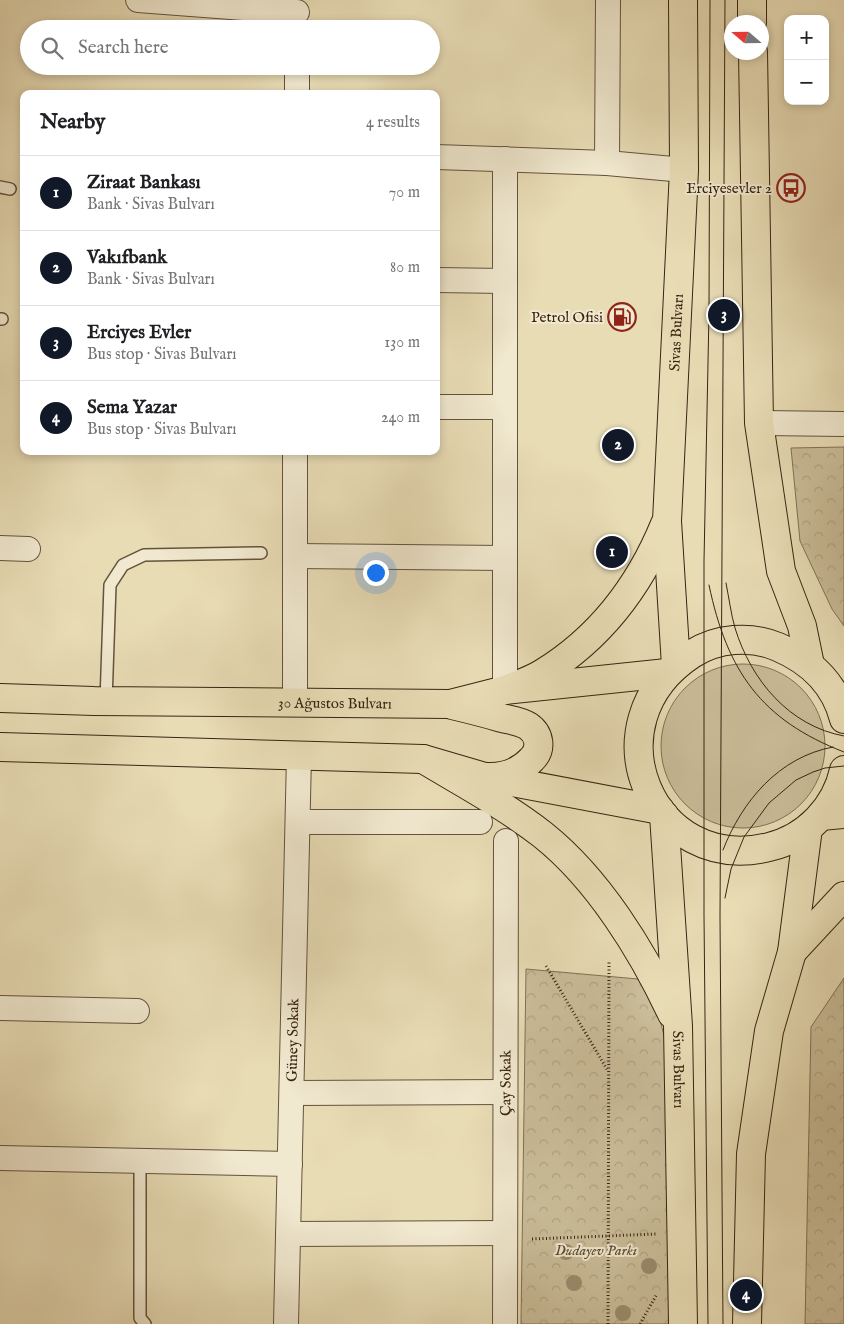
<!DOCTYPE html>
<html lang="en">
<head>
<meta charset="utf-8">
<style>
	:root { --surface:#fff; --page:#f6f6f6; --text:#202124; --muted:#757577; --line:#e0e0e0; --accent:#111827 }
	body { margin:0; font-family:"IM FELL English",serif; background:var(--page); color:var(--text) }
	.controls { position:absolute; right:15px; top:15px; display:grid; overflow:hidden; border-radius:10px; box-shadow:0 2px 8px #0003 }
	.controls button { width:45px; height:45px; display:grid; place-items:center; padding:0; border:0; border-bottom:1px solid var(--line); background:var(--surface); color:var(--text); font:25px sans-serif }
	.compass { position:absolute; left:724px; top:15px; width:45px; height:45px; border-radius:50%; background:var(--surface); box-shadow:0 2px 8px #0003; rotate:290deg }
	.you { position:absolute; left:375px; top:572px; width:18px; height:18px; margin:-12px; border:4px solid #fff; border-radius:50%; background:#1a73e8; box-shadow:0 0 0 8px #1a73e833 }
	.badge { display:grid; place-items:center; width:32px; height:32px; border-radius:50%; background:var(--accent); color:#fff; font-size:16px; font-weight:700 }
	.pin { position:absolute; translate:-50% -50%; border:2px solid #fff; box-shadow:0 1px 5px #0006 }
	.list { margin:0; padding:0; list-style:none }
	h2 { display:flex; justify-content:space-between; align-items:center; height:65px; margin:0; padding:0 20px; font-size:21px }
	h2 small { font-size:16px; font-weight:400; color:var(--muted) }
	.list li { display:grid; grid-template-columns:32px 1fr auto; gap:15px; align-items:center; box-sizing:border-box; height:75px; padding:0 20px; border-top:1px solid var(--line) }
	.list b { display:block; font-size:19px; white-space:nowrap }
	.list p { margin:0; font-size:16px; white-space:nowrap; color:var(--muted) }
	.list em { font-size:16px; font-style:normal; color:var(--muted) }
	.icon { flex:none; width:28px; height:28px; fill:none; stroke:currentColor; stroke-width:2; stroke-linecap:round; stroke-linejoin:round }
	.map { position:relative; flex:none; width:844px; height:1324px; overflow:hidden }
	.search { position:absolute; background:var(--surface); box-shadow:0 2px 8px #0003; left:20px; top:20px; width:420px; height:55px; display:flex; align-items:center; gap:12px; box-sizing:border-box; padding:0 18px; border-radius:28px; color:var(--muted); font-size:19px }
	.panel { position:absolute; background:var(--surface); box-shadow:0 2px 8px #0003; left:20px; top:90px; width:420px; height:365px; border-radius:10px }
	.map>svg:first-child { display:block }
	.grass { fill:#cabd99; stroke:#827056 }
	.forest { fill:url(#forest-crowns); stroke:#827056 }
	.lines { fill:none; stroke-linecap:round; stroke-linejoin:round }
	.service-casing { stroke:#65523b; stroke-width:14 }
	.minor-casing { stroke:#65523b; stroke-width:26 }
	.primary-casing { stroke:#392412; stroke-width:30 }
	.trunk-casing { stroke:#392412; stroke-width:30 }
	.path { stroke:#392412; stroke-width:3; stroke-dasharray:1 2.5; stroke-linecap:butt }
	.service { stroke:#f0e8cf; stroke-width:11 }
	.minor { stroke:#f0e8cf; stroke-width:24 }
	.primary { stroke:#e8dcb5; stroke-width:28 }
	.trunk { stroke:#e8dcb5; stroke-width:28 }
	.tram { stroke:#392412; stroke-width:1 }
	.tree { fill:#9c8c6e }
	.labels { text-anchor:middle; stroke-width:4; stroke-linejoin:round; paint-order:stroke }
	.poi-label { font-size:15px; fill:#392412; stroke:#f0e8cf; text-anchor:end }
	.street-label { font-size:15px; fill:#392412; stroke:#f0e8cf }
	.park-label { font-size:15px; font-style:italic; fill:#5d4a34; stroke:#f0e8cf }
</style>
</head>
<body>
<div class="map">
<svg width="844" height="1324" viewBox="0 0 844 1324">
	<defs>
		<pattern id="forest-crowns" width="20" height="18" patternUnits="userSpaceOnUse" patternTransform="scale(1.25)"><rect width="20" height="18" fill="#cabd99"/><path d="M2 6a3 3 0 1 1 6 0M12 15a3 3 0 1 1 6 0" fill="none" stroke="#aea283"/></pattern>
	</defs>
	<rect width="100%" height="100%" fill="#e8dcb5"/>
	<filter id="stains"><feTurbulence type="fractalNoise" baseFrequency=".004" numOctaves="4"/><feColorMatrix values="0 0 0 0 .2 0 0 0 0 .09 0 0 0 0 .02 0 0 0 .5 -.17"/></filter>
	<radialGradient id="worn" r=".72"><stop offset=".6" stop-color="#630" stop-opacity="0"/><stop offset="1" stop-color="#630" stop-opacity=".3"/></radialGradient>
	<!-- grass -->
	<path class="grass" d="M661 746a82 82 0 1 1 164 0a82 82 0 1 1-164 0Z"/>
	<!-- forest -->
	<path class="forest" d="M844 447V626L832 609 800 541 791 448Z
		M526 969 649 980 668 1050 670 1324H521Z
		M844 978V1324H805L811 1027Z"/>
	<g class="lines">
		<defs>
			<path id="service" d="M0 187 10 189
				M0 319H2
				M106 701 110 585 123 565 144 555 261 553
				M140 1161V1318L145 1324"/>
			<g id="minor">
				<path d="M138 0 297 12"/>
				<path d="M297 94V66"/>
				<path d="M436 157 607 163 684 170"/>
				<path d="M607 163 608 0"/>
				<path d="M436 280 505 281"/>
				<path d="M436 407H505"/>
				<path d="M759 423 844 424"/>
				<path d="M0 548 28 549"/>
				<path d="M295 556 505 558"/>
				<path d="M505 690V159"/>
				<path d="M295 703V451"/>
				<path d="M298 822H480"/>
				<path d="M0 1008 137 1011"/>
				<path d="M292 1093 505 1092"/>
				<path d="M0 1158 290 1164"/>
				<path d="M288 1234 505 1233"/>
				<path id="s1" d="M286 1324 299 756"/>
				<path id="s2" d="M505 1324 506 841"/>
			</g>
			<g id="primary">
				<path id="s3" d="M0 698 94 701 450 704 505 690 667 673"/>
				<path d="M452 705C469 709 485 713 502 718 510 720 520 721 528 726 540 734 542 749 532 759 521 771 506 777 490 777"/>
				<path d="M0 747 423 759 481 776 660 810"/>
				<path d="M821 816 844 814"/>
			</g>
			<g id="trunk">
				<path d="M752 0V22"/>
				<path d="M753 52 759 423 781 571 802 626 810 665"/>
				<path id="s4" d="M676 666 667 521 684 170 683 0"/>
				<path d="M505 690C517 685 532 680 543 673 600 638 640 585 665 524"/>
				<path d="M844 719C835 684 811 661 778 647 750 635 717 638 692 654 586 723 652 876 769 847 807 838 836 807 844 770"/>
				<path d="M423 759C463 783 506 806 543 835 598 879 642 950 672 1014"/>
				<path id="s5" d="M664 815 678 1026 683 1324"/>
				<path d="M792 952 844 896"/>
				<path d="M747 1324 751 1154 769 1031 792 952 808 828"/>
			</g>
		</defs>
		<!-- service casing -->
		<use href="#service" class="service-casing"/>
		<!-- minor casing -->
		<use href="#minor" class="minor-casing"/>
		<!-- primary casing -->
		<use href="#primary" class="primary-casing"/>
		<!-- trunk casing -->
		<use href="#trunk" class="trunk-casing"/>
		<!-- path -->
		<path class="path" d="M546 966 608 1071
			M532 1239 656 1234
			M608 1324 609 961
			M640 1324 657 1294"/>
		<!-- service -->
		<use href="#service" class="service"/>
		<!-- minor -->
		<use href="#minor" class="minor"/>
		<!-- primary -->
		<use href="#primary" class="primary"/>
		<!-- trunk -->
		<use href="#trunk" class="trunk"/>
		<!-- tram -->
		<path class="tram" d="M726 583C729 598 731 614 735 628 751 680 789 726 844 736
			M709 585C727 671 761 720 844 752
			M723 850C742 801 779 757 833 747
			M725 898 731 869 744 837 769 803 796 780 813 772 825 768 844 766
			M708 1324 704 915V561L709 313 710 0
			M723 1324 720 917 725 0"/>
	</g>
	<!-- trees -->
	<g class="tree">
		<circle cx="566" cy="1252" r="8"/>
		<circle cx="649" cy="1266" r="8"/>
		<circle cx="574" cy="1283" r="8"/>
		<circle cx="623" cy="1313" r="8"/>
	</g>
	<!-- icons -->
	<defs>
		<symbol id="bus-ring" viewBox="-11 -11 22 22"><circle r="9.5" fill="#f0e8cf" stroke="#8f2418" stroke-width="1.5"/><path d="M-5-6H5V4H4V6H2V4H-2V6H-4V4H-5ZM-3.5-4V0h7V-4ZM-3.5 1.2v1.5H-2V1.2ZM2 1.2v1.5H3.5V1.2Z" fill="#8f2418"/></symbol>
		<symbol id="fuel-ring" viewBox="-11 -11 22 22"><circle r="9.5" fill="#f0e8cf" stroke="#8f2418" stroke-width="1.5"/><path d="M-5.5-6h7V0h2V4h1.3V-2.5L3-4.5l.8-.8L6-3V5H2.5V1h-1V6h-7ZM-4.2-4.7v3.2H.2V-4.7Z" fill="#8f2418"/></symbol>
	</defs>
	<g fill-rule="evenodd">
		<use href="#bus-ring" x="775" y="172" width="32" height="32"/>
		<use href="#fuel-ring" x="606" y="301" width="32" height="32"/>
	</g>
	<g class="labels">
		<!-- poi labels -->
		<g class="poi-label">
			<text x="772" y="193">Erciyesevler 2</text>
			<text x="603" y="322">Petrol Ofisi</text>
		</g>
		<!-- street labels -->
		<g class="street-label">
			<text dy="5" stroke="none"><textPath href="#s4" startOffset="334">Sivas Bulvarı</textPath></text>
			<text dy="5" stroke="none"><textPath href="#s3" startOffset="335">30 Ağustos Bulvarı</textPath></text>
			<text dy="5" stroke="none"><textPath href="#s1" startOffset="284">Güney Sokak</textPath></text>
			<text dy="5" stroke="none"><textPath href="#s5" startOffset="255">Sivas Bulvarı</textPath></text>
			<text dy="5" stroke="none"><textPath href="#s2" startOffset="241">Çay Sokak</textPath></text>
		</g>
		<!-- park labels -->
		<g class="park-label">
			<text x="596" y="1255">Dudayev Parkı</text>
		</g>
	</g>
	<rect width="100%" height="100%" filter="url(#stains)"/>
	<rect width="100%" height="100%" fill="url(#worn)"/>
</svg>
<div class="controls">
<button>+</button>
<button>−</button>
</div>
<svg class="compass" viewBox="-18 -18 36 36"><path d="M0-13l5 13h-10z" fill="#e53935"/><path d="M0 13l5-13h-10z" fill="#757577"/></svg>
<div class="you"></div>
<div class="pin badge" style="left:612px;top:552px">1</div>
<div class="pin badge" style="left:618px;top:445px">2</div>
<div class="pin badge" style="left:724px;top:315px">3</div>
<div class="pin badge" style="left:746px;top:1295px">4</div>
<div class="search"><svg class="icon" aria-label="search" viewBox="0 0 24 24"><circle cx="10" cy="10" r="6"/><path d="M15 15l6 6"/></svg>Search here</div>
<section class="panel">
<h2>Nearby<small>4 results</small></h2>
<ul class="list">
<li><span class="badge">1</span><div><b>Ziraat Bankası</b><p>Bank · Sivas Bulvarı</p></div><em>70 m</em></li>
<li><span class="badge">2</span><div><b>Vakıfbank</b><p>Bank · Sivas Bulvarı</p></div><em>80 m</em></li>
<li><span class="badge">3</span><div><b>Erciyes Evler</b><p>Bus stop · Sivas Bulvarı</p></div><em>130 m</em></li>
<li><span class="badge">4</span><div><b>Sema Yazar</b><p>Bus stop · Sivas Bulvarı</p></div><em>240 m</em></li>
</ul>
</section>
</div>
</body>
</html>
